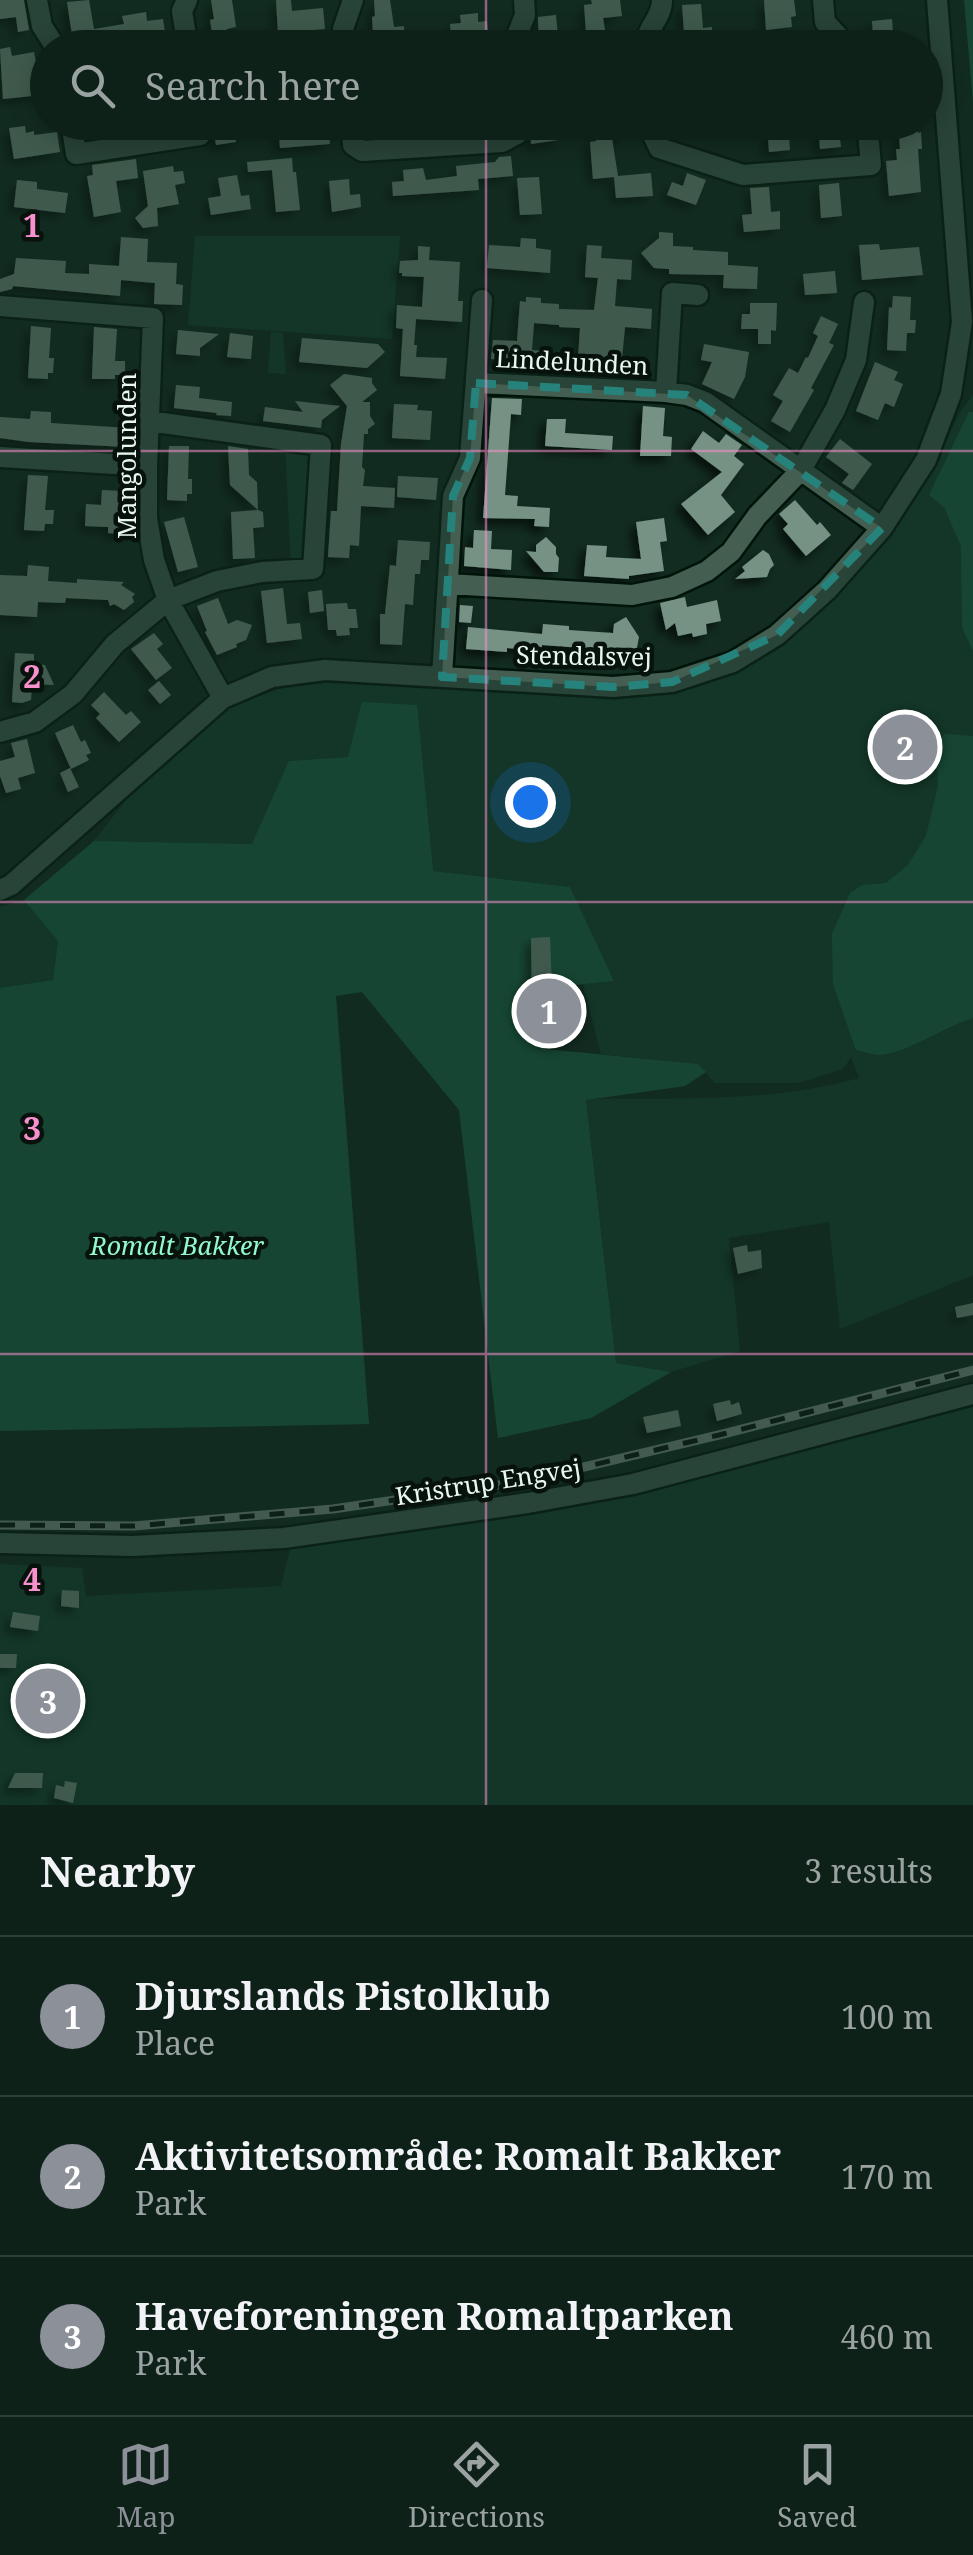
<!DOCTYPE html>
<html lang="en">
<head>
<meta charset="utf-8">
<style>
	:root { --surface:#0e2119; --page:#1c2e26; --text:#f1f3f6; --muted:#9ba3a2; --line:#2e3e38; --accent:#8c9099 }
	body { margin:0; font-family:"Noto Serif",serif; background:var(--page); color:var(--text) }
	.you { position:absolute; left:530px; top:802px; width:35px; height:35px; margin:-25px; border:8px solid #fff; border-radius:50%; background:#1a73e8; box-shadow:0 0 0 15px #1a73e833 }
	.badge { display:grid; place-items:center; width:65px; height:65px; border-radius:50%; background:var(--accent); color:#fff; font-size:32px; font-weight:700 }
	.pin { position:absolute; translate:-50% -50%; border:5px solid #fff; box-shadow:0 2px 10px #0006 }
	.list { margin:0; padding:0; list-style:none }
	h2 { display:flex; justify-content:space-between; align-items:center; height:130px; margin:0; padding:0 40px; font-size:42px }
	h2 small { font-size:32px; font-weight:400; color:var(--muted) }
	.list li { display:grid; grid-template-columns:65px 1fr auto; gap:30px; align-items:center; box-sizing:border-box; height:160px; padding:0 40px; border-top:2px solid var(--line) }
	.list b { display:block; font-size:38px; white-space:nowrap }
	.list p { margin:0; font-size:32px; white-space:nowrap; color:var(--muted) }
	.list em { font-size:32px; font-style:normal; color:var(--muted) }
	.icon { flex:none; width:55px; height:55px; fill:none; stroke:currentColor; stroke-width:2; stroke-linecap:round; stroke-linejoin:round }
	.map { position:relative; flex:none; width:973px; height:1805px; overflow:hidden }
	.search { position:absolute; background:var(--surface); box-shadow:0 5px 25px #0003; left:30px; right:30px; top:30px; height:110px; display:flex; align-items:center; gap:25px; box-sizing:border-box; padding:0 35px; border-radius:55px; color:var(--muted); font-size:38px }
	.sheet { height:610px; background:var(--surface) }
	nav { display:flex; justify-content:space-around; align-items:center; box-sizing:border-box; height:140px; border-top:2px solid var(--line); background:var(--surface); font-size:28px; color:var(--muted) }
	nav a { display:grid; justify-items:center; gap:5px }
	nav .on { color:var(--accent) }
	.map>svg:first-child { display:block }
	.green { fill:#154332 }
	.forest { fill:#1c674b }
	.building { fill:#759284; filter:url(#shadow) }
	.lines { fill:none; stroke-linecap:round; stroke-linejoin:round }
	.minor-casing { stroke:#00140a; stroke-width:25 }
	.minor { stroke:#445f52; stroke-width:20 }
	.rail-casing { stroke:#7e9389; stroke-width:9 }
	.rail { stroke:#07120d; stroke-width:5; stroke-dasharray:15; stroke-linecap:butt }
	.marked { fill:none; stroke:#25837b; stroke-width:8; stroke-dasharray:20 12; stroke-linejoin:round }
	.grid { fill:none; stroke:#f790cd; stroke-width:2.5; stroke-opacity:0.55 }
	.labels { text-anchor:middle; stroke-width:9; stroke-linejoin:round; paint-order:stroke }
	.street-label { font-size:25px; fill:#e8f7ef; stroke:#07120d }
	.park-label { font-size:25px; font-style:italic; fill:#92f9cc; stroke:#07120d }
	.grid-label { font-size:32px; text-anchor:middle; font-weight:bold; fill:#f790cd; stroke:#07120d; stroke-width:9; stroke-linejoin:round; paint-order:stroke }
</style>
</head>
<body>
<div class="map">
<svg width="973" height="1805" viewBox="0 0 973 1805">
	<defs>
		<filter id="shadow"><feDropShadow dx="-6" dy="6" stdDeviation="5" flood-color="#0009"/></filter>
	</defs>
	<rect width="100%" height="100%" fill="#122c21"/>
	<!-- green -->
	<path class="green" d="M195 236H400L392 339 188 325Z
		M271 332 283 333 286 374 268 373Z
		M973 395V1275L840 1329 829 1222 729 1238 740 1351 671 1372 616 1363 586 1099C676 1098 771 1103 859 1078L851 1057 843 1069 798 1083H715L698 1064 601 1054 583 984 614 981 570 887 433 871 348 757 290 761 252 844 94 841 141 781 213 717 236 705 287 686 362 680 615 697C673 694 726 680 776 650 787 643 796 633 806 625 850 585 885 538 918 488L921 489 961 411Z
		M285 445 311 449 307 560 291 564Z
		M24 900 58 941 53 980 0 988V907Z
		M973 1403V1805H0V1564L82 1568 86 1596 281 1586 291 1545Z"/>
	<!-- forest -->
	<path class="forest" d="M964 0H973V102Z
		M969 412H973V651L962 627 961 546 944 507 929 495Z
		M362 702 417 705 433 871 570 887 614 981 546 988 545 1049 698 1064 706 1072 685 1086 586 1100 616 1363 671 1372 591 1418 498 1438 459 1110 362 992 336 996 369 1424 0 1431V988L53 980 58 941 24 900 94 841 252 844 289 761 348 757Z
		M945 734 973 736V1018C945 1026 907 1053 880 1055 873 1055 863 1051 856 1050L833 984 832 934 850 893 862 885 886 883 908 865 926 836 938 786 937 741Z"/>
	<!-- building -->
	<path class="building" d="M0 0H24L29 30 18 32 16 17 0 19Z
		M89 0 94 29 124 24 122 16 146 12 147 21 163 19 166 39 148 41 149 48H74L67 2Z
		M211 0H232L236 27 227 29 230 48H211L209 34 212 33 210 20 214 19Z
		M276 0H291L292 11 323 8 325 29 278 33Z
		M374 0H390L394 27 404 26 405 45 374 48 372 17 375 16Z
		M591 0H620L622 16 603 18 605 30 586 32 584 5 592 4Z
		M764 0H794L796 16 791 17 792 27 766 30Z
		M701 4 703 28 712 27 713 41 685 45 682 5Z
		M478 13V22L487 21 489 41 466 43V48H452L450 24 461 23 460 15Z
		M556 15 559 48H539L538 17Z
		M892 19 894 48H874L872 21Z
		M10 47 12 56 34 52 42 95 3 99 0 49Z
		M89 122H130V129L91 136Z
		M212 122H244L246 135 235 136 236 142 216 145Z
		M278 122H328L330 144 280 148Z
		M530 122H549V127L558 126 559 140 531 144Z
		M595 122H627L628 136 612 138 618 176 651 173 653 196 616 198 614 177 593 179 590 142 596 141Z
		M767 122H788L790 150 769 152Z
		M818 122H838L841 147 820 149Z
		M898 122H917L918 133 921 132 922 149H918L921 192 889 196 886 161 897 160 896 149H900Z
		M25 126 26 133 34 131V135L57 132 60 152 14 159 9 128Z
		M511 156 513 176 478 179 479 190 393 196 392 182 404 181 403 170 423 168 426 180 457 176 456 166 495 162 499 157Z
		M292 158 293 172H296L300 210 276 212 272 170 248 172 247 162Z
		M136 159 138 178 116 181 121 212 94 217 87 176 93 175 92 165Z
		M173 166 174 172 183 171 185 183 175 185 179 204 157 208 158 226 143 228 135 218 148 206 143 171Z
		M687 173 706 180 696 205 667 195 672 182 683 186Z
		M237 175 241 196 249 195 251 209 211 215 208 198 221 196 218 178Z
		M539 177 542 214 520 215 517 178Z
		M349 179 350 195 360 194 361 207 332 212 329 181Z
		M17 180 37 182V189L68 193 65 213 14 207Z
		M839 183 842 216 821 218 819 185Z
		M769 187 771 212 780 211V229L744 232 742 215 752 214 750 188Z
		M659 232 673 233V246L693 247V250L728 252V265L758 267 757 289 723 288 724 275 669 274V269L654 268 641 253 659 238Z
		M121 237 148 239 147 262 177 263 176 284 183 285 182 305 154 304 155 283 121 280 120 296 13 286 12 289 0 292V279L14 274 16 258 66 261 65 273 89 274V264L119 266Z
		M521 238 536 239V248L551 250 550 273 487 268 489 245 520 247Z
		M879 244 880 250 919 247 923 275 862 280 859 245Z
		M587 245 602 246 601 258 632 260 631 280 617 279 615 306 652 309 651 329 625 327 622 359 634 360 633 377 600 375 601 360 578 358 580 328 559 327V325L534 323 532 350 546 351 544 369 509 367V360L491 359 493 340 517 341 520 301 526 302V297L541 298V303L559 304V309L594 310 598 278 585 277Z
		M418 246 430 247 429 260 460 262 458 301H463L462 322 416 319 414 345H417L416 357 447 358 445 379 400 376 403 329 396 328 397 305 422 307 424 277 402 276V273H399L400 261 418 260Z
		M835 271 837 293 805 295 803 274Z
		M893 296 911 297 910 320H916L915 333H907L906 351 887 350 889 307 892 308Z
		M750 303H777L776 331 771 330V344H758V329H741L742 314H750Z
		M821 316 838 324 829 343 834 345 811 388 814 390 790 432 771 421 783 401 773 395 789 368 798 373 806 357 808 358 818 336 813 333Z
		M31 326 51 328 49 358H54L53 373H48V379L28 378Z
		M94 327 117 329 115 361H125V375H115V379H92Z
		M178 330 219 334 200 348V356L176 354Z
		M230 333 253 336 251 359 227 357Z
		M302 338 378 344 385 352 367 368 299 362Z
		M704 344 749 352 745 377 734 399 702 384 712 362 701 360Z
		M875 362 898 372 894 380 903 384 894 407 885 403 878 420 856 411Z
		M344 374 372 378V383L377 390 362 402H370V416L375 424 368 429V434H364L362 467 365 470 363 486 395 488 394 508 361 506 359 546 350 545 349 558 328 557 331 511H337L341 444 347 406 330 385Z
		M176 385 200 387 199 398 232 402 231 416 216 415 217 413 174 408Z
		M492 398 522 399 521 415 511 414 505 495 518 496 517 506 550 508 549 527 534 526 535 519 483 518Z
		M295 401 340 406 322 420 321 428 263 421 265 407 303 412Z
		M394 404 418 405 417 410 432 411 430 440 392 438Z
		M643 406 665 408 663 436 672 437 671 456H640Z
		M31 411 51 412V423L128 428 127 447 29 442 0 438V417L30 419Z
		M547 419H566L565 433 613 436 612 450 545 446Z
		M703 431 719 443 726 434 742 445 734 456 744 464 721 495 735 512 708 535 681 504 722 472 691 449Z
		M840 439 872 464 853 490 842 483 849 474 826 457Z
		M169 446H189L188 479H192V494H187V501L167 500Z
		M228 446 248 449 249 475 257 482 258 510 230 485Z
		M28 475 48 476 45 510H54L53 524H45L44 531 24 530Z
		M398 476 438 478 436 500 397 497Z
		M102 490 123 491 122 506 130 507 129 535 108 533V527L85 526 86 504 101 505Z
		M795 500 817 525 820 522 831 535 806 556 783 529 788 524 779 514Z
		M258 510 263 512 264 527 253 528 255 558 233 559 231 512Z
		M184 517 198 567 178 572 164 522Z
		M664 518 667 541 660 542 664 571 629 576V579L584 576 587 545 607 546 606 557 641 559 636 522Z
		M474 530 492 531 491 549 512 550 511 570 464 566 465 547 473 548Z
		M546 537 556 547V554L559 558 558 572H544L526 551 536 552V545Z
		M398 540 430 542 429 560H421L420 574H415L413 605 405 604 402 645 380 644V614H385L390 565 396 566Z
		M763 550 769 554 774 565 770 569 767 577 735 579 745 571 742 567Z
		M28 565 49 567 48 581 77 583V579L124 582 121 585 135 594 132 597 134 602 124 610 114 604 110 606 108 600 66 598 65 603 38 602 37 617 0 615V575L27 576Z
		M283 588 287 624 300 623 302 639 267 643 261 591Z
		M322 590 324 611 310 613 308 592Z
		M685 597 687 607 717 600 721 621 706 624 707 634 693 637 692 633 678 636 675 623 666 630 660 603Z
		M218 598 228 624 237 620 252 625 246 640 236 644 237 647 217 655 205 632 207 631 197 606Z
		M347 603 348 609H356L358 628H349L350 635 337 636 336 630H328L326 604Z
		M460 605 473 606 471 623 459 622Z
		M626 617 639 637 636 653 623 651 613 657 594 653 595 649 542 645V651L507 648V652L466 649 468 627 542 634 543 624 569 626V630L613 633 614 624Z
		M154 633 163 644 157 649 172 668 156 680 131 649Z
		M15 653 34 654V664L45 665 54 685 32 684 31 700 22 703 12 702Z
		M159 681 171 695 160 704 148 690Z
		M104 692 126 715 131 711 141 722 119 742 96 718 100 714 91 705Z
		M73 725 81 742 85 740 91 753 86 755 89 760 71 769 55 733Z
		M27 739 35 773 18 778 21 789 6 793 0 776V761L15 757 11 743Z
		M70 768 79 787 68 792 60 773Z
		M550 937 552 991H556L557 1004 563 1003V1017L558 1018V1021L536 1022 535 1001H532L531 938Z
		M747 1245 748 1252 761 1250 762 1268 738 1274 733 1248Z
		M973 1303V1315L957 1318 955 1307Z
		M730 1400 731 1405 739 1402 742 1414 717 1421 713 1404Z
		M678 1410 681 1426 647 1433 643 1417Z
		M62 1590 79 1591V1608L61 1606Z
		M13 1612 40 1616 38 1631 10 1627Z
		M0 1654H17L16 1668H0Z
		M66 1692H82V1705H65Z
		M15 1773H43L42 1788H8Z
		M65 1781 77 1783 73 1803 54 1798 56 1785 64 1787Z"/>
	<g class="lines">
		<defs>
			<path id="minor" d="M37 0 42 26 56 48
				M187 0 182 11 188 48
				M823 0 825 22 849 48
				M345 48 343 29 353 0
				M512 48 525 15 524 0
				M646 48C644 29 663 18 662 0
				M71 122 76 154 200 135 198 122
				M351 122 353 145 362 151 502 142 517 134 516 122
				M652 122V133L659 148 743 175 871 165 867 122
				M0 306 153 318 147 466V518L154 560 168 600 223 698
				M476 383 666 392 687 395 705 402 882 528
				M666 392 672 293 698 295
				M0 457 147 466
				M449 584 632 595 672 587 707 571 731 552 757 516 801 470 835 410 856 360 864 302
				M442 677 453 496 470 458 482 300
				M0 732 35 722 73 694 115 644 168 600 217 581 262 572 313 569 321 445 148 421
				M0 890 11 885 223 698 272 677 325 670 613 687 672 682 733 662 777 635 827 590 882 528 926 460 951 394 962 322 937 0
				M0 1543 132 1546 284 1538 528 1503 633 1484 973 1394"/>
		</defs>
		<!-- minor casing -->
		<use href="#minor" class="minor-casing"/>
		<!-- minor -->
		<use href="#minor" class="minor"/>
		<defs>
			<path id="rail" d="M0 1525 134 1526 333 1509 525 1481 723 1434 973 1370"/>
		</defs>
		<!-- rail casing -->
		<use href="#rail" class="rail-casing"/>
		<!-- rail -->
		<use href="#rail" class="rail"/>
	</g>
	<!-- marked area -->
	<path d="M0 0H973V1805H0ZM476 383 687 395 882 528 777 635 672 682 613 687 442 677 453 496 470 458Z" fill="#122c21" fill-opacity=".55" fill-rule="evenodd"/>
	<path class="marked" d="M476 383 687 395 882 528 777 635 672 682 613 687 442 677 453 496 470 458Z"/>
	<!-- grid -->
	<path class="grid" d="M486 0V48M486 122V1805M0 451H973M0 902H973M0 1354H973"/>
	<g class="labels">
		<!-- street labels -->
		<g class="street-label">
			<text transform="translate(572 362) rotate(3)" y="9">Lindelunden</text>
			<text transform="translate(127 456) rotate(-90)" y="9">Mangolunden</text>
			<text transform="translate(584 656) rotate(1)" y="9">Stendalsvej</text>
			<text transform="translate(488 1482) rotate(-9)" y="9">Kristrup Engvej</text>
		</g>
		<!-- park labels -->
		<g class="park-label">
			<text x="177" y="1255">Romalt Bakker</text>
		</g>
	</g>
	<g class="grid-label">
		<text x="32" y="237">1</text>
		<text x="32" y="688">2</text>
		<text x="32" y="1140">3</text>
		<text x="32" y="1591">4</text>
	</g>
</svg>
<div class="you"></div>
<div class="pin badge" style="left:549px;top:1011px">1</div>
<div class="pin badge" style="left:905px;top:747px">2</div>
<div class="pin badge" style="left:48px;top:1701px">3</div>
<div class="search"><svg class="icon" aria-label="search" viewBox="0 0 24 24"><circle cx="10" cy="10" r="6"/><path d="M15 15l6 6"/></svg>Search here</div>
</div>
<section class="sheet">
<h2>Nearby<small>3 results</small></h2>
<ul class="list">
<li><span class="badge">1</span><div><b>Djurslands Pistolklub</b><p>Place</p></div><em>100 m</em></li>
<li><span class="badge">2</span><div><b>Aktivitetsområde: Romalt Bakker</b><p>Park</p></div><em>170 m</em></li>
<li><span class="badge">3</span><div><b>Haveforeningen Romaltparken</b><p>Park</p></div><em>460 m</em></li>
</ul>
</section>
<nav>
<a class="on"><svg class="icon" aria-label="map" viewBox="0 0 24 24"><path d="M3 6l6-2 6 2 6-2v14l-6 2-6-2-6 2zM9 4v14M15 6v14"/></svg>Map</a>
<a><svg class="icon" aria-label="directions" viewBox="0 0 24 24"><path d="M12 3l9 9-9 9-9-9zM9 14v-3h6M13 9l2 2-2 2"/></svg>Directions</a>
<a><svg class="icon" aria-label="saved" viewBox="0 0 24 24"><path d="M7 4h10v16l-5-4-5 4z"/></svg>Saved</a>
</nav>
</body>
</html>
